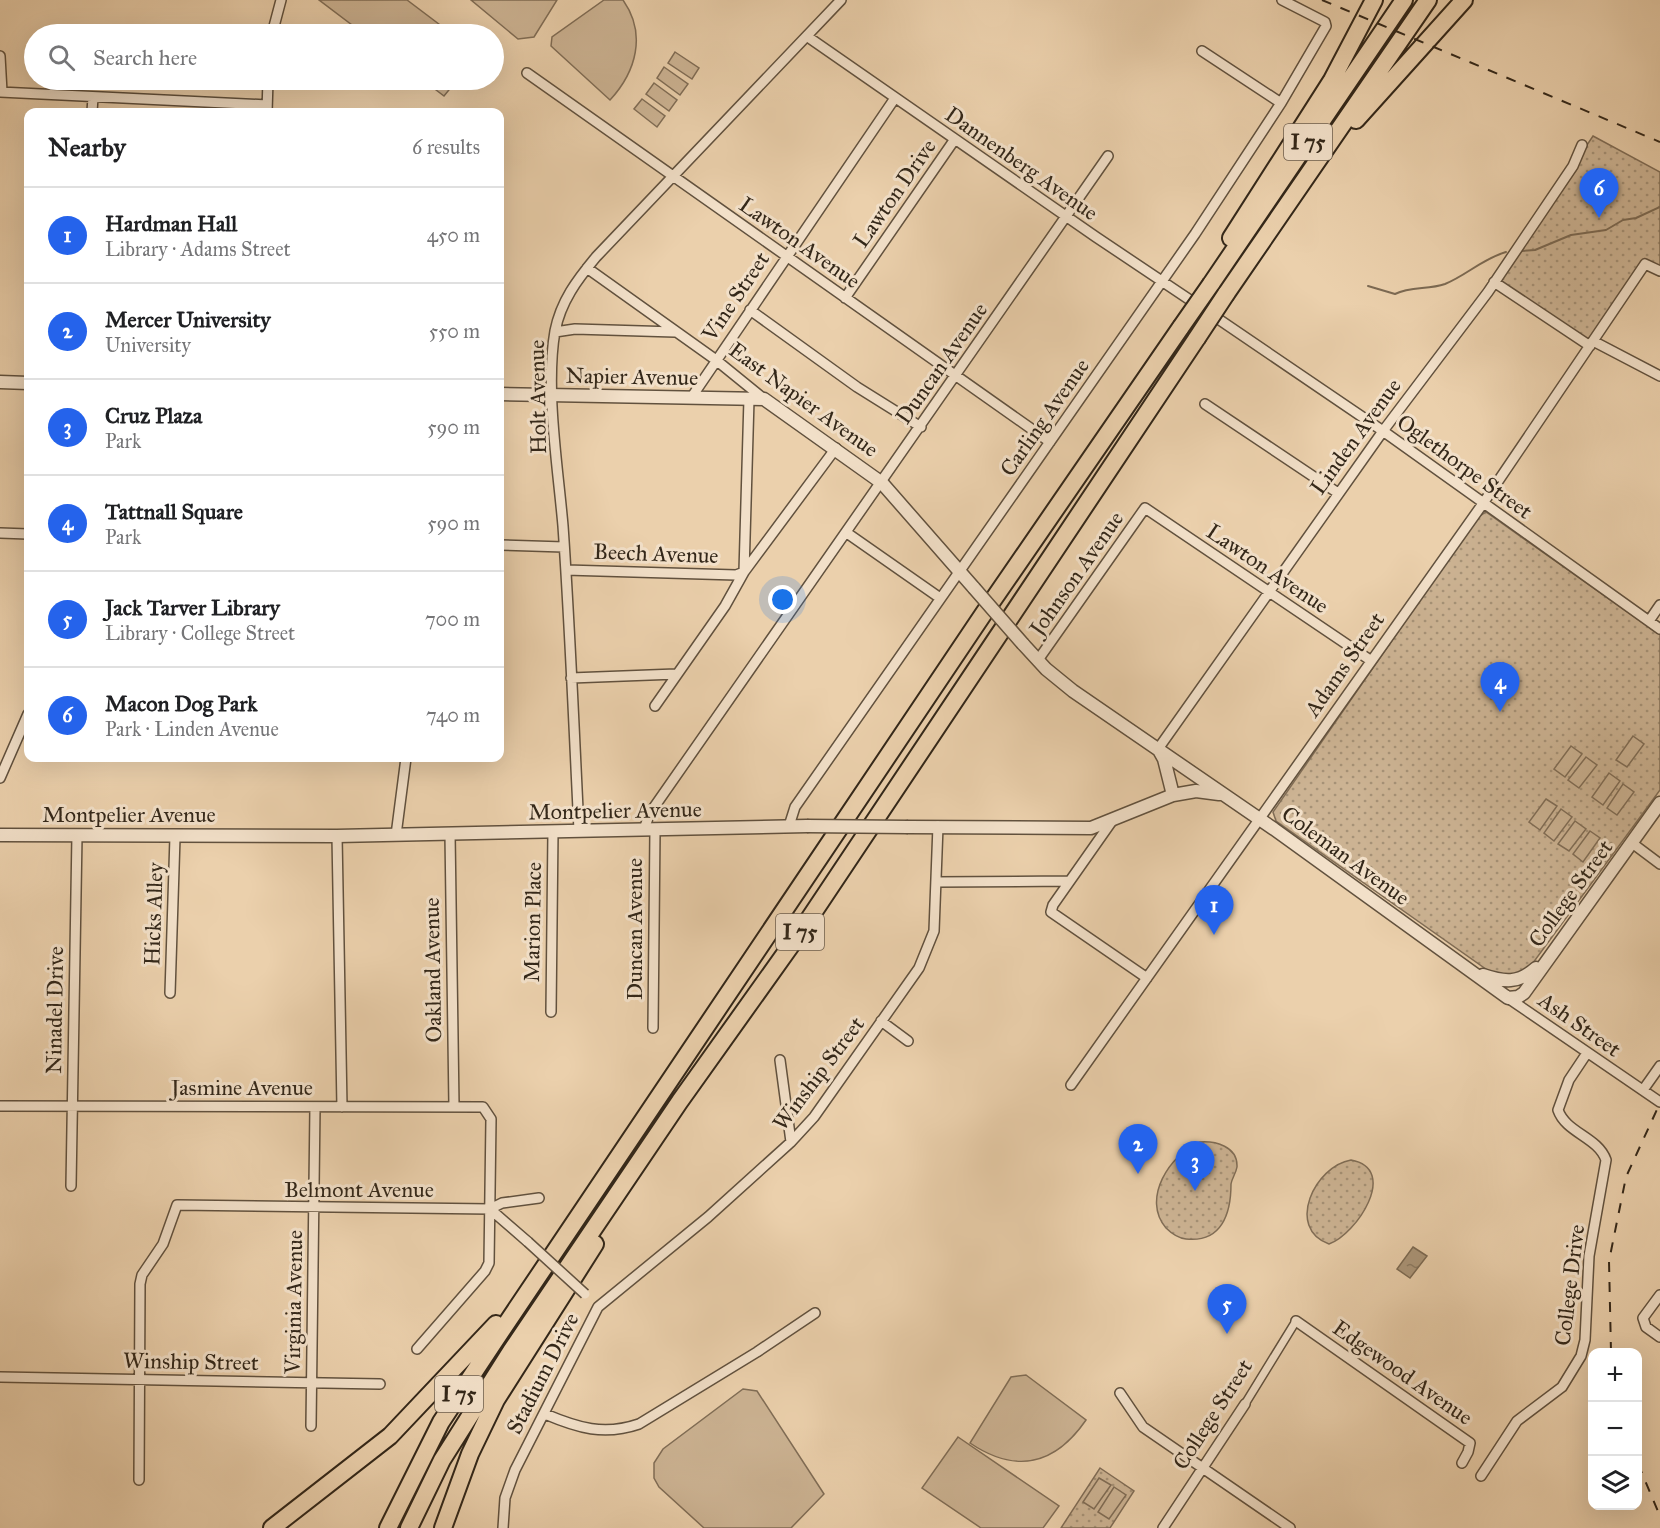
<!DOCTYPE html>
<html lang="en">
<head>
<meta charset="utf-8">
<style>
	:root { --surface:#fff; --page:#f6f6f6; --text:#202124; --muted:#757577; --line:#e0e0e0; --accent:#2563eb }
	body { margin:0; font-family:"IM FELL Great Primer",serif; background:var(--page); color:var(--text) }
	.controls { position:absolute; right:18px; bottom:18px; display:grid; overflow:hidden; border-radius:12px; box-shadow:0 6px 24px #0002 }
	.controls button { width:54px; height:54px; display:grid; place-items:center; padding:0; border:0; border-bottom:2px solid var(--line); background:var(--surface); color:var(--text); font:30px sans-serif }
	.you { position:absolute; left:783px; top:600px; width:21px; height:21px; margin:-15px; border:4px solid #fff; border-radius:50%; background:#1a73e8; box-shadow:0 0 0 9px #1a73e833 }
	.badge { display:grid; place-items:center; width:39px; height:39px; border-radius:50%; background:var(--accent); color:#fff; font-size:20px; font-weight:700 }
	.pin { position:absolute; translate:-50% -50px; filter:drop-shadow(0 2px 3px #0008) }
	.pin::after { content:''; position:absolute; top:32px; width:21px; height:18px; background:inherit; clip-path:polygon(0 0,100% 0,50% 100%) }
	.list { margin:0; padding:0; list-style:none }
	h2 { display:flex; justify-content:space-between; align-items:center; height:78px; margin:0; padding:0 24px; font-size:26px }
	h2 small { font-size:20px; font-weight:400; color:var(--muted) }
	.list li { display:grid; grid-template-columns:39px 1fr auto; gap:18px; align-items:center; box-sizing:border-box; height:96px; padding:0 24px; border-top:2px solid var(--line) }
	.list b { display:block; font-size:22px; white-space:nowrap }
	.list p { margin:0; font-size:20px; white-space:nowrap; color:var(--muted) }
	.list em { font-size:20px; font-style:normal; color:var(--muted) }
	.icon { flex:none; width:33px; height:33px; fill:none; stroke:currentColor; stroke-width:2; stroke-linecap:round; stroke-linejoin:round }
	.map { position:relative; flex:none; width:1660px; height:1528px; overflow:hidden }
	.search { position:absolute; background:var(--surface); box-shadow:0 6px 24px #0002; left:24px; top:24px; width:480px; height:66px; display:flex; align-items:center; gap:15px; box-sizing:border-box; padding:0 21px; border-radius:33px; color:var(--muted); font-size:22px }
	.panel { position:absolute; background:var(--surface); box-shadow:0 6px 24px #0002; left:24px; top:108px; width:480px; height:654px; border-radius:12px }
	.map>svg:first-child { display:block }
	.green { fill:url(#green-dots); stroke:#806d56; stroke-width:1.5 }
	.pitch { fill:#ccb393; stroke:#806d56; stroke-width:1.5 }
	.water { fill:url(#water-ripples); stroke:#7c6a53; stroke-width:1.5 }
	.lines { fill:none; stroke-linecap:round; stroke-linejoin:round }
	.stream { stroke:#7c6a53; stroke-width:2 }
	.pedestrian-casing { stroke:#61513e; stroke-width:10 }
	.minor-casing { stroke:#61513e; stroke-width:12 }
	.tertiary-casing { stroke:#61513e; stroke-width:15 }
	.motorway-casing { stroke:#332719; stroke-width:20 }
	.pedestrian { stroke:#f2e0c9; stroke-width:7 }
	.minor { stroke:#f2e0c9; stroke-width:9 }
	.tertiary { stroke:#f2e0c9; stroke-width:12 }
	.motorway { stroke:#ebd0ac; stroke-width:16 }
	.rail { stroke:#332719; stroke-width:2; stroke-dasharray:10 10; stroke-linecap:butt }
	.minor-bridge-casing { stroke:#61513e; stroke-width:12; stroke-linecap:butt }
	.tertiary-bridge-casing { stroke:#61513e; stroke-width:15; stroke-linecap:butt }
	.motorway-bridge-casing { stroke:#332719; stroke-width:20; stroke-linecap:butt }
	.minor-bridge { stroke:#f2e0c9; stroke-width:9 }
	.tertiary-bridge { stroke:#f2e0c9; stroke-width:12 }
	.motorway-bridge { stroke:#ebd0ac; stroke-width:16 }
	.labels { text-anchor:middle; stroke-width:6; stroke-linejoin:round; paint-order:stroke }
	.shield { fill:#f2e0c9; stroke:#6c5e4e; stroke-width:1.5 }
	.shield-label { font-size:21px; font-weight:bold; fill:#332719 }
	.street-label { font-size:22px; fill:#332719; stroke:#f2e0c9 }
</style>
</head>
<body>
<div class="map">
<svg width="1660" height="1528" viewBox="0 0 1660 1528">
	<defs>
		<pattern id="green-dots" width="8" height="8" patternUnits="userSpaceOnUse" patternTransform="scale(1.5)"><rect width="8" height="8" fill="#ccb393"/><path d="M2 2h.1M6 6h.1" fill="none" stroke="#a69277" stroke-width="1.8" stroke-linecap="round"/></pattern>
		<pattern id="water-ripples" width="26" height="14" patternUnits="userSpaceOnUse" patternTransform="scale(1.5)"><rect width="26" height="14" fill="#ac977a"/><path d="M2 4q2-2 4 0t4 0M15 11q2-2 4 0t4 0" fill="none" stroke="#8d7b63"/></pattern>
	</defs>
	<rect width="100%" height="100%" fill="#ebd0ac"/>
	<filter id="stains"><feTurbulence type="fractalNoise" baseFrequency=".00333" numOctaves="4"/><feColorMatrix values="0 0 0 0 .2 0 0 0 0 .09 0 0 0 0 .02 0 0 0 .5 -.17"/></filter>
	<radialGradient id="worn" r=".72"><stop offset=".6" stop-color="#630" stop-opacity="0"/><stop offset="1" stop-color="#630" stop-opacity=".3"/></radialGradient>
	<!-- green -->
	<path class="green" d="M1593 136 1660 172V272L1645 264 1590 346 1495 282Z
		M1486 512 1660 635V790L1530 967 1520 976 1493 974 1276 821 1273 812 1477 518Z
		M1200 1142C1215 1141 1238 1146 1237 1167 1236 1173 1232 1178 1231 1184 1231 1213 1222 1243 1186 1239 1178 1238 1172 1234 1166 1228 1141 1199 1170 1154 1200 1142Z
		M1351 1160C1400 1169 1356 1235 1329 1244 1285 1228 1315 1166 1351 1160Z
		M1100 1468 1134 1491 1110 1528H1061Z"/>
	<!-- pitch -->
	<path class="pitch" d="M319 0H407L452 34H364Z
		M471 0H557L534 37 518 39Z
		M604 0H623C647 34 636 72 610 100L551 46 552 37Z
		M675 52 699 68 692 79 668 63Z
		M664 67 688 84 680 95 657 78Z
		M423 80H457L444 96Z
		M654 83 677 100 669 111 646 94Z
		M642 99 665 116 657 127 634 109Z
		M1633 736 1644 744 1627 767 1616 760Z
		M1571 746 1582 754 1565 777 1554 769Z
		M1586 757 1597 765 1579 788 1568 780Z
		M1609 773 1620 781 1603 805 1592 797Z
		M1623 784 1634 792 1617 815 1607 808Z
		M1546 799 1557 806 1540 830 1529 822Z
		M1561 809 1572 817 1554 841 1544 833Z
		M1575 821 1586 829 1569 851 1558 844Z
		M1590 831 1600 838 1583 862 1573 854Z
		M1026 1375 1086 1420C1055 1465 1016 1474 970 1443L1011 1377Z
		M743 1389 757 1391 824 1494 791 1528H704L659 1487 654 1478V1463L663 1449Z
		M958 1437 1059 1506 1043 1528H981L922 1488Z
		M1099 1478 1111 1485 1094 1509 1083 1502Z
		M1114 1487 1126 1495 1109 1519 1098 1512Z"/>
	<!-- water -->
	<path class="water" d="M1413 1247 1427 1256 1410 1278 1397 1269Z"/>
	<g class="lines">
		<!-- stream -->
		<path class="stream" d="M1521 251 1535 250 1571 235 1606 230 1623 220 1636 218 1660 207
			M1368 286 1395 294C1411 286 1428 290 1445 284 1467 275 1482 259 1506 252"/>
		<defs>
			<path id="pedestrian" d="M1245 1404 1296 1321"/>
			<path id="minor" d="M272 34 281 0
				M808 37 1096 237 1199 306
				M1202 51 1281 103
				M0 56 2 92
				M527 73 1050 442
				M0 92 267 105
				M92 112 93 97
				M267 112 268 80
				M587 268 716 360 764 399
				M1494 282 1590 346
				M845 298 955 139
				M750 310 857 387 921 427
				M1211 314 1383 431 1660 629
				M555 332 575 329 675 332
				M1593 341 1660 376
				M691 398 895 98
				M1205 404 1338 493
				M0 533 28 534
				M847 533 940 598
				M500 545 564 547
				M566 570 736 575 744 572 836 448
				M1649 621 1660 605
				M1038 660 1145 508 1370 660
				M571 678 676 674
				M655 706 725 606 744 572 749 399
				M1158 749 1383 431 1488 292 1573 166 1582 145
				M0 778 28 714
				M1112 821 1053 905 1051 912 1147 978
				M789 826 795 807 1195 234 1281 103 1326 26 1325 22 1282 0
				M644 829 650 813 1108 156
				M579 830C574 729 570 627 563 526 558 467 545 389 555 331 561 301 577 280 596 257L841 0
				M450 834 454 1106
				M396 835 406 758
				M337 836 342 1107
				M1632 843 1660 864
				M936 882 1069 881
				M170 993 175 837
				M1508 998 1660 1102
				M551 1012 553 831
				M881 1021 908 1041
				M653 1028 655 830
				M780 1060 791 1142
				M1071 1085 1484 502 1645 264 1660 271
				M1643 1090 1660 1066
				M0 1106 483 1107 491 1119 489 1263 485 1271 417 1349
				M71 1186 77 835
				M490 1209 528 1242
				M1660 1295 1643 1318 1646 1327 1660 1337
				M1296 1321 1470 1443 1468 1452 1462 1463
				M0 1377 380 1384
				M1120 1393 1143 1427 1290 1528
				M545 1414C578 1428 604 1436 639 1424L757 1352 815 1313
				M311 1426 315 1107
				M1481 1476 1517 1421 1562 1387 1581 1356 1585 1340 1589 1256 1606 1160C1598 1137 1566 1133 1558 1110L1569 1080 1587 1053
				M139 1480 140 1284 142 1275 163 1244 177 1205 490 1209 502 1203 539 1198
				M503 1528 505 1498 515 1470 598 1307 708 1217 791 1142 814 1117 919 968 934 931 938 826
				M1163 1528 1245 1404"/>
			<path id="tertiary" d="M0 382 28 383
				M500 394 764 399 882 483 974 588
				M1023 644 1046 669 1073 691 1274 829 1508 998 1518 997 1524 993 1660 803
				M1159 750 1164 759 1173 795
				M908 827 1091 828 1173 795 1196 791 1219 794
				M0 835 337 836 807 826
				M1483 975C1504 982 1518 984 1536 968"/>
			<path id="motorway" d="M1356 120 1464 0
				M1231 238 1332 80 1374 0
				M1211 284 1404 0
				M1226 294 1428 0
				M272 1528 390 1436 496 1324
				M388 1528 441 1422 492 1345 984 613 1181 327
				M409 1528 442 1460 511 1351 680 1101 799 934 1197 338
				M443 1528 470 1454 496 1400 595 1244"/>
		</defs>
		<!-- pedestrian casing -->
		<use href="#pedestrian" class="pedestrian-casing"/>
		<!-- minor casing -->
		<use href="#minor" class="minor-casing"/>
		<!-- tertiary casing -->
		<use href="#tertiary" class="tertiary-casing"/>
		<!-- motorway casing -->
		<use href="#motorway" class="motorway-casing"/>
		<!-- pedestrian -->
		<use href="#pedestrian" class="pedestrian"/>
		<!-- minor -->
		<use href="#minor" class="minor"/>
		<!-- tertiary -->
		<use href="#tertiary" class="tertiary"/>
		<!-- motorway -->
		<use href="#motorway" class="motorway"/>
		<!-- rail -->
		<path class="rail" d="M1322 0 1660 142
			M1611 1352 1609 1261 1626 1177 1660 1103
			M1638 1464 1660 1516"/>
		<defs>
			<path id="minor-bridge" d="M528 1242 585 1294"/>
			<path id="tertiary-bridge" d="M974 588 1023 644
				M807 826 908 827"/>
			<path id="motorway-bridge" d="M1181 327 1211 284
				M1197 338 1226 294"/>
		</defs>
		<!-- minor-bridge casing -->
		<use href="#minor-bridge" class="minor-bridge-casing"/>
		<!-- tertiary-bridge casing -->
		<use href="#tertiary-bridge" class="tertiary-bridge-casing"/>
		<!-- motorway-bridge casing -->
		<use href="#motorway-bridge" class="motorway-bridge-casing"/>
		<!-- minor-bridge -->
		<use href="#minor-bridge" class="minor-bridge"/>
		<!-- tertiary-bridge -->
		<use href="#tertiary-bridge" class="tertiary-bridge"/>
		<!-- motorway-bridge -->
		<use href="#motorway-bridge" class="motorway-bridge"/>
	</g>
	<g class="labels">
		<!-- shield labels -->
		<g class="shield">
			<rect x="1284" y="124" width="48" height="36" rx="4.5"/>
			<rect x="776" y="914" width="48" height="36" rx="4.5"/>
			<rect x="435" y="1376" width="48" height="36" rx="4.5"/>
		</g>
		<g class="shield-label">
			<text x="1308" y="149">I 75</text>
			<text x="800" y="939">I 75</text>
			<text x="459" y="1401">I 75</text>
		</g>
		<!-- street labels -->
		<g class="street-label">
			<text transform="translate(1022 163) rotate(35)" y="8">Dannenberg Avenue</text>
			<text transform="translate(894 193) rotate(-55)" y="8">Lawton Drive</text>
			<text transform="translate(800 242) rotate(35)" y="8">Lawton Avenue</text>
			<text transform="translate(735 296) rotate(-56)" y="8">Vine Street</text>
			<text transform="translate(941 363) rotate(-55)" y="8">Duncan Avenue</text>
			<text transform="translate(632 376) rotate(1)" y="8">Napier Avenue</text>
			<text transform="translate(537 397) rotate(-91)" y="8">Holt Avenue</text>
			<text transform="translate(804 399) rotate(36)" y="8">East Napier Avenue</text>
			<text transform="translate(1044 417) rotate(-55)" y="8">Carling Avenue</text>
			<text transform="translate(1355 436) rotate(-54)" y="8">Linden Avenue</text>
			<text transform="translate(1465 466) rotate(36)" y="8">Oglethorpe Street</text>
			<text transform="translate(656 553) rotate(2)" y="8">Beech Avenue</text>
			<text transform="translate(1268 568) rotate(34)" y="8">Lawton Avenue</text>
			<text transform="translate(1076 573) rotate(-55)" y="8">Johnson Avenue</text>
			<text transform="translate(1344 664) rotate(-55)" y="8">Adams Street</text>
			<text transform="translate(615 810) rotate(-1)" y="8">Montpelier Avenue</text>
			<text x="129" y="822">Montpelier Avenue</text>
			<text transform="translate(1346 855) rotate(36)" y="8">Coleman Avenue</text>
			<text transform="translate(1570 893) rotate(-54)" y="8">College Street</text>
			<text transform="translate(153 914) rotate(-88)" y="8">Hicks Alley</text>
			<text transform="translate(532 922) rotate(-89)" y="8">Marion Place</text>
			<text transform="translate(634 929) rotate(-90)" y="8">Duncan Avenue</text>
			<text transform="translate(432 970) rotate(-91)" y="8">Oakland Avenue</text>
			<text transform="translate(54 1010) rotate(-89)" y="8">Ninadel Drive</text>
			<text transform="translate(1580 1024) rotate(35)" y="8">Ash Street</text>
			<text transform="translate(818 1073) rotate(-53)" y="8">Winship Street</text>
			<text x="242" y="1095">Jasmine Avenue</text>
			<text x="359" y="1197">Belmont Avenue</text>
			<text transform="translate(1569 1285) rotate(-83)" y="8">College Drive</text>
			<text transform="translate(293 1302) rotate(-89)" y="8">Virginia Avenue</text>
			<text transform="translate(191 1361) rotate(1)" y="8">Winship Street</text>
			<text transform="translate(1403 1372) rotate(35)" y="8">Edgewood Avenue</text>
			<text transform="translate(542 1373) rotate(-63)" y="8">Stadium Drive</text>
			<text transform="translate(1212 1414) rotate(-57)" y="8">College Street</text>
		</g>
	</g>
	<rect width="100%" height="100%" filter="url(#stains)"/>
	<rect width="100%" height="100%" fill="url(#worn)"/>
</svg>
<div class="controls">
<button>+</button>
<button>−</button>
<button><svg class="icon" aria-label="layers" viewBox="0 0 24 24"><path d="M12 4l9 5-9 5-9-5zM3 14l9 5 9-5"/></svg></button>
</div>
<div class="you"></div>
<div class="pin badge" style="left:1214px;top:935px">1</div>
<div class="pin badge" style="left:1138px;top:1174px">2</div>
<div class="pin badge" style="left:1195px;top:1191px">3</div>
<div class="pin badge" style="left:1500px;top:712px">4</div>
<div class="pin badge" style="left:1227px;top:1334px">5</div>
<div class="pin badge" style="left:1599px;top:218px">6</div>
<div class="search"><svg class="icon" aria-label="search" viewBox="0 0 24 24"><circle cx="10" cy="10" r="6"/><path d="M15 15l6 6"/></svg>Search here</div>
<section class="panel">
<h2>Nearby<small>6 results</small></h2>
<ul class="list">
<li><span class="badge">1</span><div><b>Hardman Hall</b><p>Library · Adams Street</p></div><em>450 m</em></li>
<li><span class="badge">2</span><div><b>Mercer University</b><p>University</p></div><em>550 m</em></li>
<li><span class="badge">3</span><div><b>Cruz Plaza</b><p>Park</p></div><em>590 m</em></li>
<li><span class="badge">4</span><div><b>Tattnall Square</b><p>Park</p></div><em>590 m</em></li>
<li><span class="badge">5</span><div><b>Jack Tarver Library</b><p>Library · College Street</p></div><em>700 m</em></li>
<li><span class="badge">6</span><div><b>Macon Dog Park</b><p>Park · Linden Avenue</p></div><em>740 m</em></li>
</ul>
</section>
</div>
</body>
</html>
